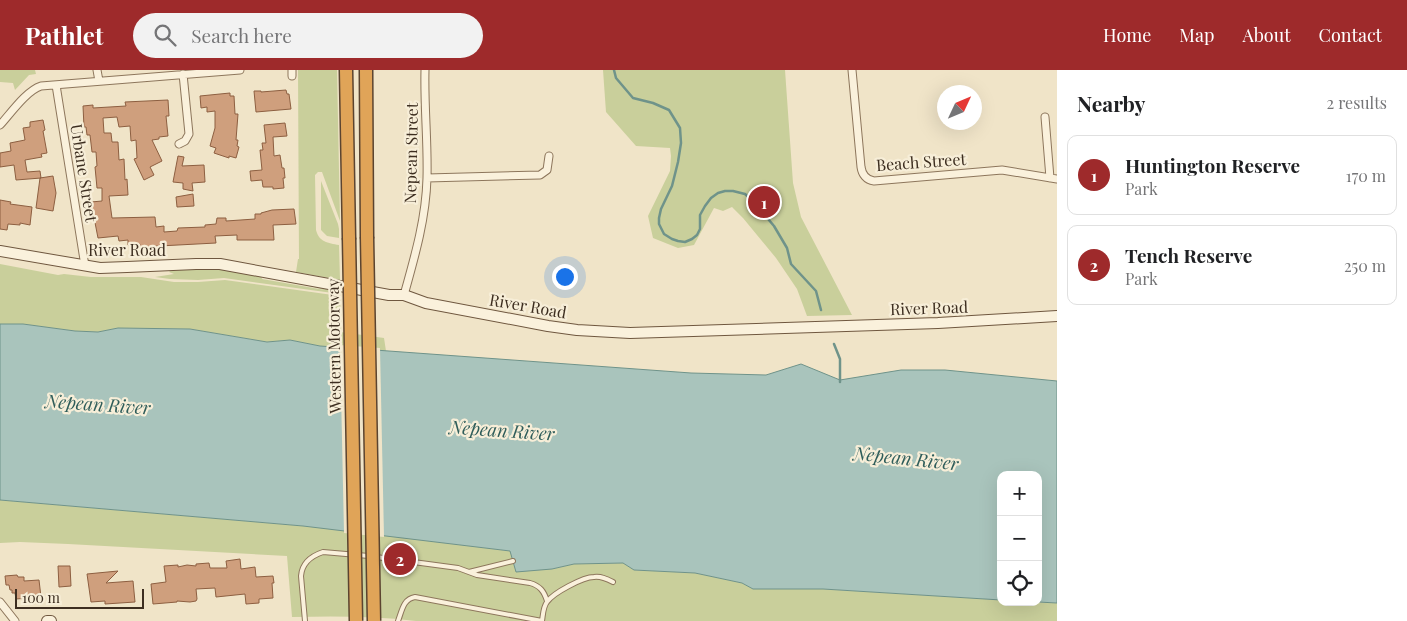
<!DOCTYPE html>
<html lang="en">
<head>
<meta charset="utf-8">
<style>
	:root { --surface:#fff; --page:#f2f2f2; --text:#202124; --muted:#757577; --line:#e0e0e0; --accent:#9e2a2b }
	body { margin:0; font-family:"Playfair Display",serif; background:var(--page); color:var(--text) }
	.controls { position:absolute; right:15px; bottom:15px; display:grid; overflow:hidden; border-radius:10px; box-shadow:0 5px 20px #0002 }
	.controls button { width:45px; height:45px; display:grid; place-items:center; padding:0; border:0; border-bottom:1px solid var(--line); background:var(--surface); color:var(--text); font:25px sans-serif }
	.compass { position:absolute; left:937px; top:15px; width:45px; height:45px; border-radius:50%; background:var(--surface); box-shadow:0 5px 20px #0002; rotate:46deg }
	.scale { position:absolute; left:15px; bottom:12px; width:129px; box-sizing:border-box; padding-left:5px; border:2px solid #3d2e20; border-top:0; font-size:14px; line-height:18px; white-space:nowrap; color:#3d2e20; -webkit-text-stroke:4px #f7eed8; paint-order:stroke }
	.you { position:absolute; left:564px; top:206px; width:18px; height:18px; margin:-12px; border:4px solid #fff; border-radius:50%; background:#1a73e8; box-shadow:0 0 0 8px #1a73e833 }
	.badge { display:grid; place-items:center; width:32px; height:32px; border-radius:50%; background:var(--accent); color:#fff; font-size:16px; font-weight:700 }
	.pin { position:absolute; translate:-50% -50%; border:2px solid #fff; box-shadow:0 1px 5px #0006 }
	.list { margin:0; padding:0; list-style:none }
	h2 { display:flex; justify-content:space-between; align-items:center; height:65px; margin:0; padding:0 20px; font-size:21px }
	h2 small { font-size:16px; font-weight:400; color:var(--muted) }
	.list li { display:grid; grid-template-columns:32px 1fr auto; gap:15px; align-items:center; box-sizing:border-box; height:80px; margin:0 10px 10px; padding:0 10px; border:1px solid var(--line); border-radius:10px }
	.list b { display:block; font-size:19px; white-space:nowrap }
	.list p { margin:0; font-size:16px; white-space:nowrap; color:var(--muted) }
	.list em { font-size:16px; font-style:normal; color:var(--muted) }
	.icon { flex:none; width:28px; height:28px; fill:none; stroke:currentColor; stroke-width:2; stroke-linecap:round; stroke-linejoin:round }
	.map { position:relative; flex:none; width:1057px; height:551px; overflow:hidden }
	header { display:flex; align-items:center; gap:30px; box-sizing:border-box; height:70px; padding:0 25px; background:var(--accent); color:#fff }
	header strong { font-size:24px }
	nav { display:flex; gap:28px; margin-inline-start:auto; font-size:18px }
	.search { width:350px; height:45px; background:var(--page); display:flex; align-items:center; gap:12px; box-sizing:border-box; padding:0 18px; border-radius:28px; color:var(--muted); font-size:19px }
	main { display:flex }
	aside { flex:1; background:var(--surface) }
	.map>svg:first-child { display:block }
	.green { fill:#c9cf9b }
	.water { fill:#a9c4bc; stroke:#6f938a }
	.pier { fill:#f0e4c8 }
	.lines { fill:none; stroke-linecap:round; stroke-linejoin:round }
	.stream { stroke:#6f938a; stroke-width:2.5 }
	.building { fill:#cf9f7d; stroke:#8d5f41 }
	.lane-casing { stroke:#8d765c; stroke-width:6 }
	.street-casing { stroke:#8d765c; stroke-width:9 }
	.secondary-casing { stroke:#6f573f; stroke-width:12 }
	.highway-casing { stroke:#5b4430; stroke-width:15 }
	.lane { stroke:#faf1dc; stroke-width:4 }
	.street { stroke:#faf1dc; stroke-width:7 }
	.secondary { stroke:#faf1dc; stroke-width:10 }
	.highway { stroke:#e0a458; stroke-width:12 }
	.highway-bridge-casing { stroke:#5b4430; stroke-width:15; stroke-linecap:butt }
	.highway-bridge { stroke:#e0a458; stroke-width:12 }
	.labels { text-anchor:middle; stroke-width:4.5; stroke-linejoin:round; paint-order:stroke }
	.street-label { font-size:16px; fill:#3d2e20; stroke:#f7eed8 }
	.water-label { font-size:18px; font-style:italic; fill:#2f5d5a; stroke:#f7eed8 }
</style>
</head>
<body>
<header>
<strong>Pathlet</strong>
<div class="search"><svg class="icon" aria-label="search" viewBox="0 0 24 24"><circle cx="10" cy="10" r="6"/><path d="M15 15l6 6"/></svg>Search here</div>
<nav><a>Home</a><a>Map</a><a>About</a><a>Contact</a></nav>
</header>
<main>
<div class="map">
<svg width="1057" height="551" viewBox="0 0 1057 551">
	<rect width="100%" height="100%" fill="#f0e4c8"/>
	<!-- green -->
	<path class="green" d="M0 0H35L36 4 29 5 15 20 13 13 0 12Z
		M298 0H337L340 151 322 102H318L315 105 316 160C319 172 328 173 339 175L340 210 296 202 298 189H299Z
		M603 0H785L793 113 801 147 852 245 807 246 797 219 776 188 743 148 732 137 723 141 714 138 694 175 678 178 653 168 648 146 670 101 671 86 670 78 636 76 606 42Z
		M321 111 338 154 339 159V168L327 166 321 160Z
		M0 194 58 205 64 204 91 207H141L174 212H198L225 210 340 226 341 262 384 268 386 281 320 276 290 270 267 272 190 259 118 258 98 262 75 261 23 254H0Z
		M191 199 227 200 261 205 262 209 325 220 306 215 340 222V224L224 208 198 210 170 209 155 207 174 204 169 202 170 201Z
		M0 430 303 456 364 462 510 481 552 499 574 494 623 493 634 500 695 503 742 513 753 519H823L1001 530V532L1057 533V551H416C375 546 334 546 292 547L287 486 68 474 20 472 0 473Z"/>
	<!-- water -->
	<path class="water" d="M0 254H23L75 261 98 262 118 258 190 259 267 272 290 270 320 276 691 303 766 305 801 294 840 310 901 300H945L1057 311V533L1038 532V405H1001V530L823 519H753L742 513 695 503 634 500 623 493 574 494 552 499 516 502 510 481 303 456 0 430Z"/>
	<!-- pier -->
	<path class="pier" d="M340 275 380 278 384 467 344 463Z"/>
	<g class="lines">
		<!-- stream -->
		<path class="stream" d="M614 0 616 8 633 28 653 33 669 40 680 58 681 73 678 92 672 116 661 139 659 148V154L664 164 672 169 678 171 685 172 692 169 697 165 700 159V145L705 136 711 128 718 123 725 121H733L745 124 753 131 774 156 787 178 791 194 816 221 821 240
			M834 274 840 289V312"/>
	</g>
	<!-- building -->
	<path class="building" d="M286 20 287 24H289L291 39 256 42 254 21H261V22Z
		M230 23V26H234L235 44H238L236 70H238L237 76 239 77 236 88 229 86V88L214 83 216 78 210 76 215 58V41L207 42V37L201 38 200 26Z
		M168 30 169 46H166L168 66 159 67V69L152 70 162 91 150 97 154 105 144 110 134 89 137 88 136 70 131 71 130 56 119 57 117 47 103 48 104 63H111L112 72H118L119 90 124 89 125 110 127 109 128 125 109 126 112 148 155 147 156 157 164 156V162L177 161 178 158 205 157V155L216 154 217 148H226V151L255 149V144H261V143L272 140 294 139 296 154 273 155 274 170H237V165L215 166 216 173 140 177V174L128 175V170L119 171 118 166 98 168 91 132 102 131V118H97L95 97 97 96 96 82H92L90 65H87L86 57H84L83 36 93 35V38L126 36 125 32Z
		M43 50 45 60 43 61 47 83 41 84 42 87 25 90 27 102 40 101 41 108 16 110 14 95 0 97V83L11 81 10 73 25 70 23 58 30 57V52Z
		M285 53 287 66 273 67 274 86 280 85 282 98H284L285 108H283L284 118 273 119V117H263L262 110 251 111 250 101 262 100 260 80H263L262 73H266L264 55Z
		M178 86 184 87 182 96 204 95 205 112 192 113 193 121 183 119V113L173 112Z
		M53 106 56 123 53 141 36 138 40 108Z
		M193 124 194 136 177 137 176 127Z
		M0 130 11 132 10 134 32 137 30 155 20 153V155L8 154 7 160 0 159Z
		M240 489 241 499 255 497 256 507 273 506 274 513H272L273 528 259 529V533L246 534 245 524 216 527 215 518 196 519 197 529 196 531 190 532 177 531V532L153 534 151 514 166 512 164 496 178 495V497L187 495 196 496V494L209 493 210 498H227L226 491Z
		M58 496H70L71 516 59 517Z
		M118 501 106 513 133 511 135 532 105 534V531L91 532 87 504Z
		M17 505 18 507H24V511L39 510 41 527 16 529 15 523H12V520H10L9 515H6L5 506Z"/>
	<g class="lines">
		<defs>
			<path id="lane" d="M376 487 458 498 477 505 530 513C540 516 544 521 547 531
				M469 502 513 491
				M305 551 301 506C302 493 311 486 323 482L369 486
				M398 551C402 541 403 529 415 527L542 551
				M542 551C543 545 543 537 547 532 553 523 583 507 594 507 601 506 607 509 613 512"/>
			<path id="street" d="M97 0 99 11
				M292 0V6
				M852 0 861 97C862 104 866 110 874 111L1002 100 1057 109
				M56 15 85 196
				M1045 47 1050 108
				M0 55C11 43 26 21 41 16L240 0
				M179 74 185 71 189 64 183 4
				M427 108 540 105 547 100 549 86
				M404 225C415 186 426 148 427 108 428 72 424 36 425 0
				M0 532 15 551"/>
			<path id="secondary" d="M0 181 100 198 127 197 196 194H220L389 225H404L426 233 548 256 577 260 630 263 938 253 1057 246
				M47 551H51"/>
			<path id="highway" d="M346 0 349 168
				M366 0 367 167"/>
		</defs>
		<!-- lane casing -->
		<use href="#lane" class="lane-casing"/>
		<!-- street casing -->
		<use href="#street" class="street-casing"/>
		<!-- secondary casing -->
		<use href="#secondary" class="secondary-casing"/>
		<!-- highway casing -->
		<use href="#highway" class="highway-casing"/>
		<!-- lane -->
		<use href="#lane" class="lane"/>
		<!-- street -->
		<use href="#street" class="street"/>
		<!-- secondary -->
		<use href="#secondary" class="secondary"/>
		<!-- highway -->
		<use href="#highway" class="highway"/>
		<defs>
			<path id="highway-bridge" d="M367 167 374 551
				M349 168 356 551"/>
		</defs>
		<!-- highway-bridge casing -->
		<use href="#highway-bridge" class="highway-bridge-casing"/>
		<!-- highway-bridge -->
		<use href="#highway-bridge" class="highway-bridge"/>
	</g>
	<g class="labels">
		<!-- street labels -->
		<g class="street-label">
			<text transform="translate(411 83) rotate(-89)" y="6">Nepean Street</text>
			<text transform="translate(921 92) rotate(-4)" y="6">Beach Street</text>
			<text transform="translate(84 103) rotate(81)" y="6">Urbane Street</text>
			<text x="127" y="186">River Road</text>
			<text transform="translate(528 236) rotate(10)" y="6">River Road</text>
			<text transform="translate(929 238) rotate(-2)" y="6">River Road</text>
			<text transform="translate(334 276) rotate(-91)" y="6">Western Motorway</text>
		</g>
		<!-- water labels -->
		<g class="water-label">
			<text transform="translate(98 335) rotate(4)" y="6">Nepean River</text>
			<text transform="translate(502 361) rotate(4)" y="6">Nepean River</text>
			<text transform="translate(906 389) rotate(6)" y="6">Nepean River</text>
		</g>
	</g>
</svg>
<div class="controls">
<button>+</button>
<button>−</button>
<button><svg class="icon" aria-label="locate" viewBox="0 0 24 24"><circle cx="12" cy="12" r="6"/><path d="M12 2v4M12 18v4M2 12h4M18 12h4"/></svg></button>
</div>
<svg class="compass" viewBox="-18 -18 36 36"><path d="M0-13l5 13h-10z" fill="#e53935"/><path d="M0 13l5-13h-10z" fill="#757577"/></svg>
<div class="scale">100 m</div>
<div class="you"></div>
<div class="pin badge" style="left:764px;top:132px">1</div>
<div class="pin badge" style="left:400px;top:489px">2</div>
</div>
<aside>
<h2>Nearby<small>2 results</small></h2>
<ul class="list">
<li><span class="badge">1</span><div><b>Huntington Reserve</b><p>Park</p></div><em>170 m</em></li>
<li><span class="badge">2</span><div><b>Tench Reserve</b><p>Park</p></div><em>250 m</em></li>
</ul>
</aside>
</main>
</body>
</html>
